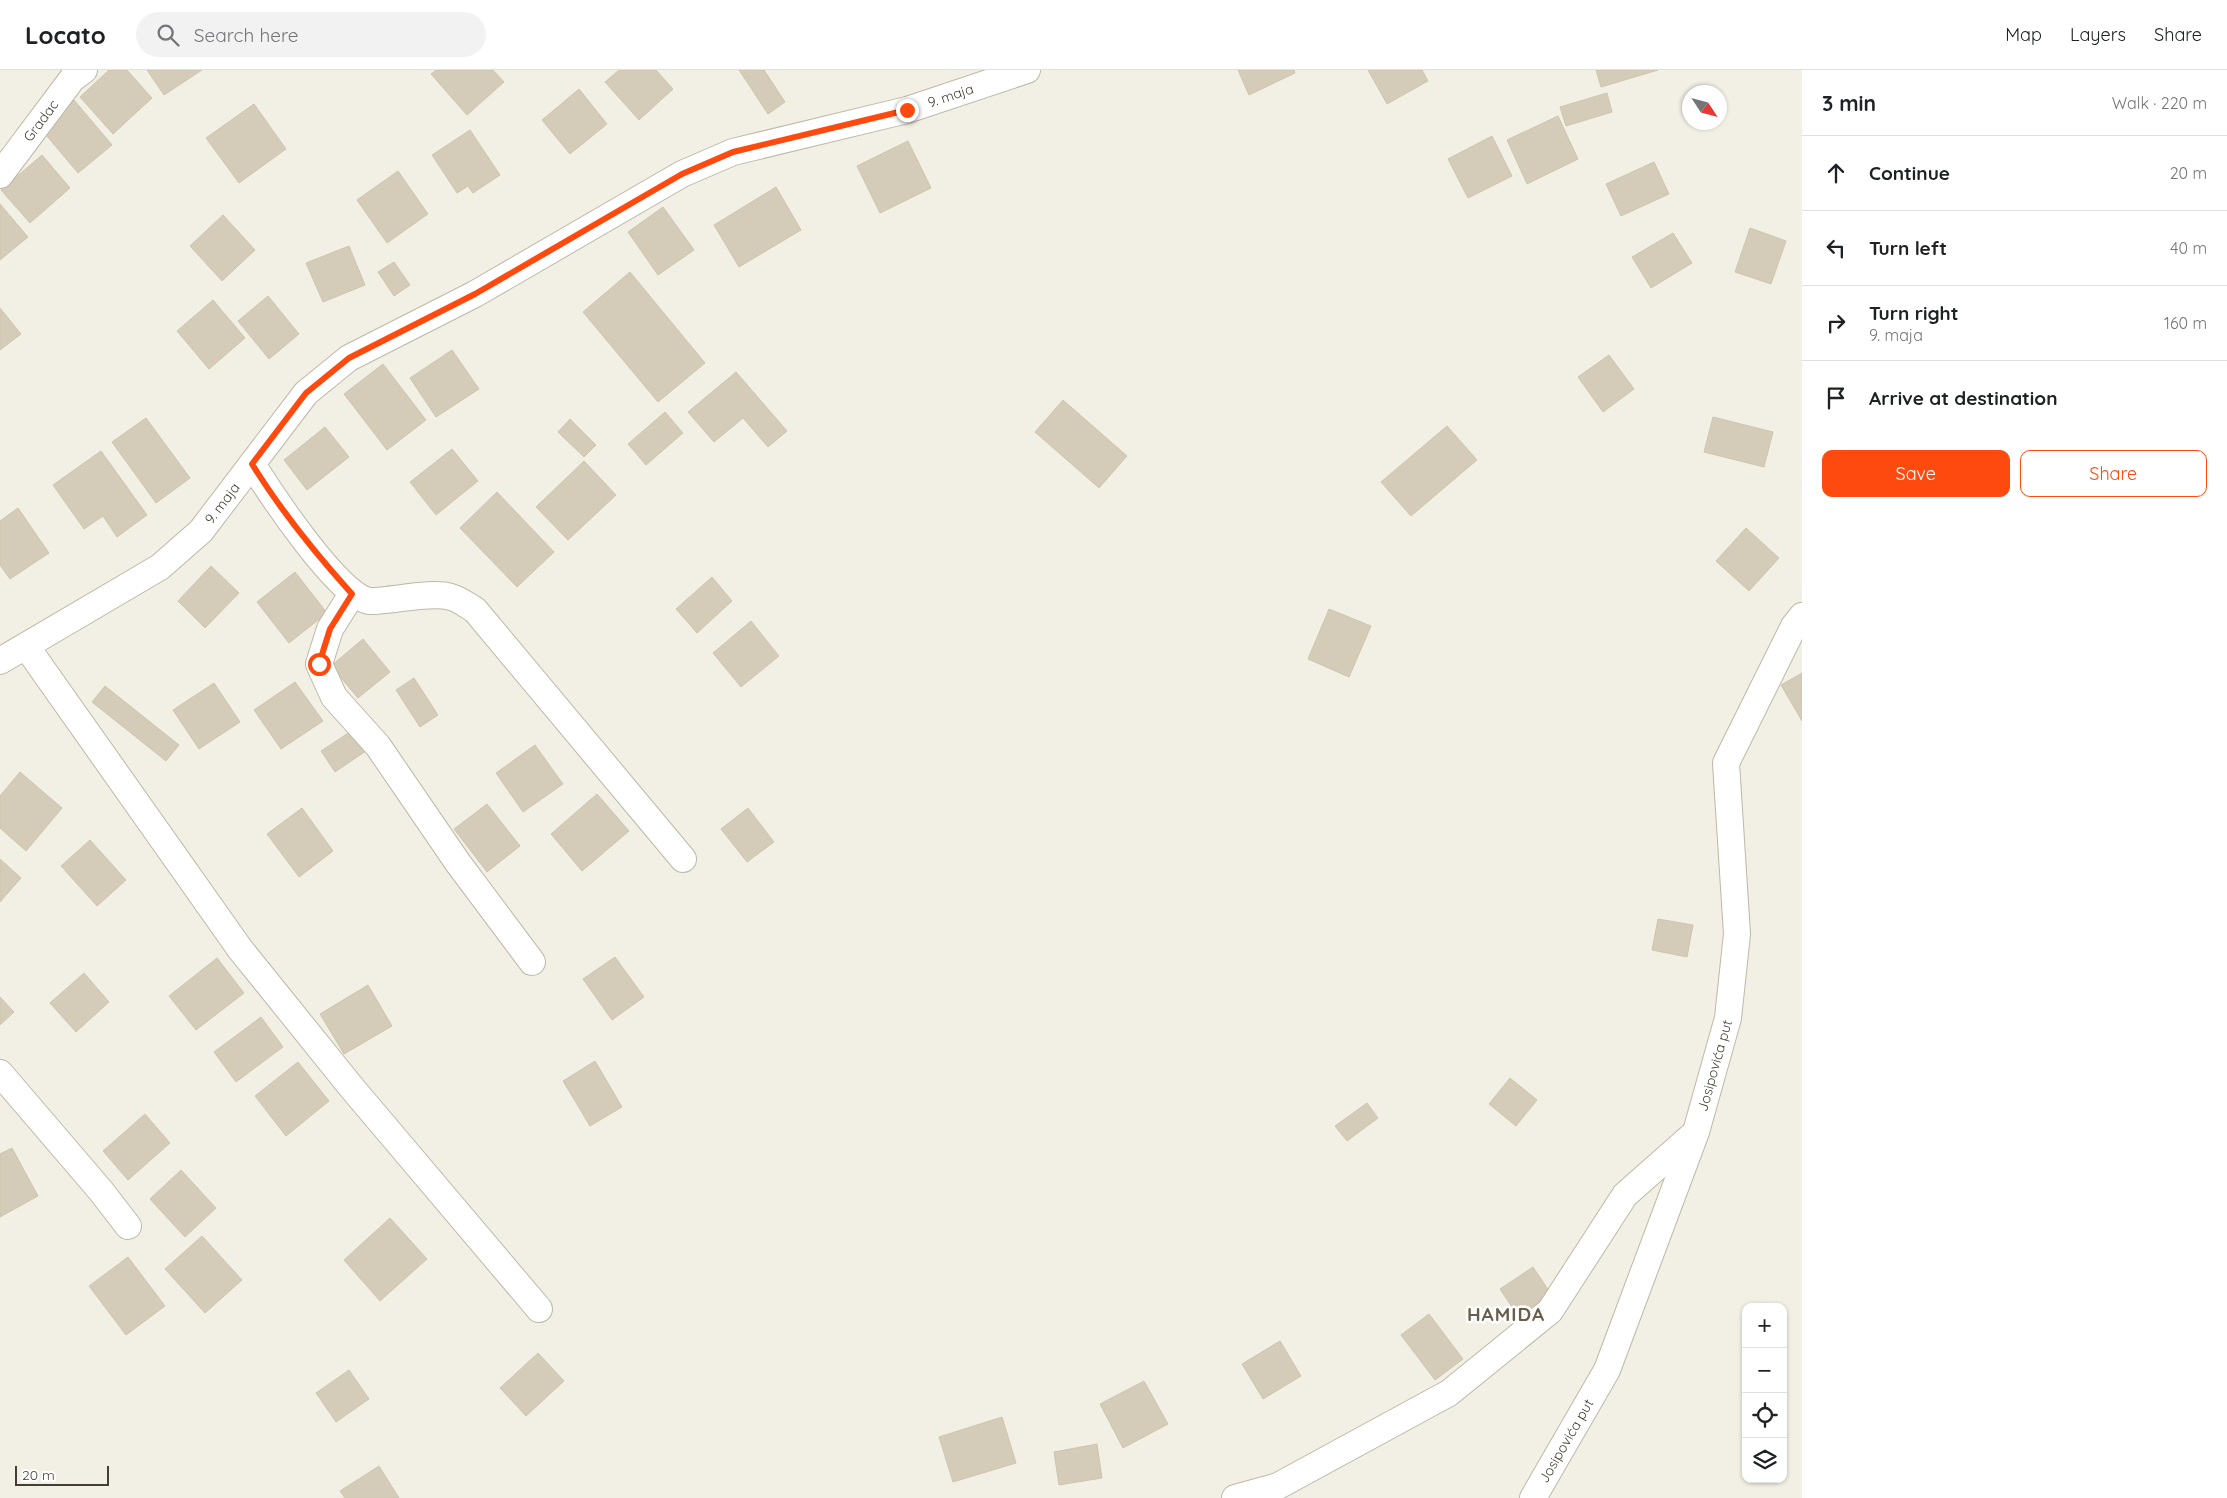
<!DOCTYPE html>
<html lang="en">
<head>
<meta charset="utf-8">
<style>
	:root { --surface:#fff; --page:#f2f2f2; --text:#202124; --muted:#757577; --line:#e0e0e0; --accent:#fe4a0e }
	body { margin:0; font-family:Quicksand,sans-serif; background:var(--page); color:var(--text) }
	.controls { position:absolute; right:15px; bottom:15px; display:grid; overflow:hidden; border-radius:10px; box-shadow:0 1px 4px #0004 }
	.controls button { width:45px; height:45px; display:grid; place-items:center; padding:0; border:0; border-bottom:1px solid var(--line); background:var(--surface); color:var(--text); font:25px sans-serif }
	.compass { position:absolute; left:1682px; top:15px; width:45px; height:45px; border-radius:50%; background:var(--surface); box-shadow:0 1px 4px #0004; rotate:126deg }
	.scale { position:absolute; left:15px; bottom:12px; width:94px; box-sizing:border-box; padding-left:5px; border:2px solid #443f34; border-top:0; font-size:14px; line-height:18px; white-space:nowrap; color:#443f34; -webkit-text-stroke:4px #fff; paint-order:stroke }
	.stop { position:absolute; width:15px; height:15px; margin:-11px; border:4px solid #fe4a0e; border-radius:50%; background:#fff }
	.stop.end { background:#fe4a0e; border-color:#fff; box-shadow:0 1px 5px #0008 }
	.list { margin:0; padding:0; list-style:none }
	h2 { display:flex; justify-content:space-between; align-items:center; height:65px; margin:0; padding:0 20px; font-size:21px }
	h2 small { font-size:16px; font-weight:400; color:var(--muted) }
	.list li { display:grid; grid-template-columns:32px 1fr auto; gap:15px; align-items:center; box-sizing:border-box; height:75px; padding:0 20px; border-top:1px solid var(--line) }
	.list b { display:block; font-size:19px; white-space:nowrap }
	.list p { margin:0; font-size:16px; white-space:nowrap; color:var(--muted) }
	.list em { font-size:16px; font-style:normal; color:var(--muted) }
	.actions { display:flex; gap:10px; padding:15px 20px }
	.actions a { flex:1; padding:11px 0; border:1px solid var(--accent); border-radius:10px; text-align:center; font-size:18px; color:var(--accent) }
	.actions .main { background:var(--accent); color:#fff }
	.icon { flex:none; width:28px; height:28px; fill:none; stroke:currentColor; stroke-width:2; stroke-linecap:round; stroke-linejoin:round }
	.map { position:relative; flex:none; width:1802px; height:1428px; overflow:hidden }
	header { display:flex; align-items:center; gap:30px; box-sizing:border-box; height:70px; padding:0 25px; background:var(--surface); border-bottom:1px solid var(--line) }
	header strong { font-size:24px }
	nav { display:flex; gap:28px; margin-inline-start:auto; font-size:18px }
	.search { width:350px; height:45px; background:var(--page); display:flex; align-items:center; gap:12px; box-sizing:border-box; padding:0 18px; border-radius:28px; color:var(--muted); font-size:19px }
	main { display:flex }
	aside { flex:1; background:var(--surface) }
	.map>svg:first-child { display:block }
	.building { fill:#d4ccb9; stroke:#cfc5ac }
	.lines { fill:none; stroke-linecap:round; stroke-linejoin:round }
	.minor-casing { stroke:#beb8a6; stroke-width:28 }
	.minor { stroke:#fff; stroke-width:26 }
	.route { stroke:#fe4a0e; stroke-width:6 }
	.labels { text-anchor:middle; stroke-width:5; stroke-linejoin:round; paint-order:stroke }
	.street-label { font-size:14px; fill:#443f34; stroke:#fff }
	.district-label { font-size:19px; font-weight:bold; letter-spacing:1px; fill:#675f4b; stroke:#fff }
</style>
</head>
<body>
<header>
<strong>Locato</strong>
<div class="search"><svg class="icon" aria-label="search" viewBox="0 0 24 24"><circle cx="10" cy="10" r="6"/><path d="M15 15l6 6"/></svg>Search here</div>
<nav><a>Map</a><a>Layers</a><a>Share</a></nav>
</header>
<main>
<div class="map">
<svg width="1802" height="1428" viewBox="0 0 1802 1428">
	<rect width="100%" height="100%" fill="#f2efe4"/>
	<!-- building -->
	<path class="building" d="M109 0H127L152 28 113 64 80 27Z
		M147 0H202L164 25Z
		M436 0H493L504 12 467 45 431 4Z
		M619 0H656L673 19 639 50 605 12Z
		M739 0H764L785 32 768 44Z
		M1238 0H1294L1295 3 1249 25Z
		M1368 0H1422L1428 11 1387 34Z
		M1596 0H1658L1601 17Z
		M579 19 607 54 570 84 542 50Z
		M1607 23 1612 42 1566 56 1560 37Z
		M74 30 112 75 78 103 41 59Z
		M254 34 286 79 239 113 206 68Z
		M1558 46 1578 89 1527 114 1507 70Z
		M470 60 500 105 473 123 468 116 457 123 432 85Z
		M1492 66 1512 106 1468 128 1448 89Z
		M908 71 931 118 880 143 857 96Z
		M42 85 70 118 30 153 1 120Z
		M1654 92 1669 124 1621 146 1606 114Z
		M398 101 428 144 387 173 357 130Z
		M776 117 801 160 739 197 714 155Z
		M0 134 28 167 0 190Z
		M663 137 694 180 658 205 628 162Z
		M223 145 255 180 222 211 190 176Z
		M1750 158 1786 171 1771 214 1735 202Z
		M1673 163 1692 193 1651 218 1632 187Z
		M349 176 365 215 323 232 306 193Z
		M394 192 410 215 394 226 378 202Z
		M630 202 705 293 658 332 583 242Z
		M268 226 299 264 269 289 238 251Z
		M213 230 245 268 209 299 177 261Z
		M0 238 21 264 0 280Z
		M452 280 479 319 436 347 410 308Z
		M1609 285 1634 319 1603 342 1578 307Z
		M383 294 426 350 387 380 344 324Z
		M736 302 787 361 768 377 743 348 714 372 688 342Z
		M1063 330 1127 386 1099 418 1035 362Z
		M665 342 683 363 646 395 628 374Z
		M1713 347 1773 362 1764 397 1704 382Z
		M146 348 190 408 156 433 112 372Z
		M570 349 596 375 584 387 558 362Z
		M1447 356 1477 390 1411 446 1381 412Z
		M325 357 349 387 307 420 284 390Z
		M452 379 478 411 436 445 410 412Z
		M101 381 147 445 117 467 103 446 84 459 53 415Z
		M584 391 616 425 568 470 536 437Z
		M497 422 554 482 517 517 460 458Z
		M18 438 49 483 10 509 0 495V451Z
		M1746 458 1779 488 1749 521 1716 491Z
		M211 496 239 523 205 558 178 531Z
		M295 502 327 543 289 573 257 532Z
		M712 507 732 531 697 563 676 539Z
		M1329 539 1371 556 1349 607 1308 589Z
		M751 551 779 586 741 617 713 583Z
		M363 569 390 602 358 628 331 596Z
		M1802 603V651L1781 615Z
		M414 608 438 645 420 657 396 620Z
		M295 612 323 651 281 679 254 640Z
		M214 613 240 652 199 679 173 640Z
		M105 616 179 675 166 691 92 632Z
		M353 660 366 681 335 702 321 681Z
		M535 675 563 714 523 742 496 703Z
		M20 702 62 738 26 781 0 758V726Z
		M597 724 629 761 582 801 551 764Z
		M487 734 520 776 487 802 454 759Z
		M302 738 333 781 299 807 267 764Z
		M748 738 774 772 747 792 721 759Z
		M90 770 126 810 97 836 61 796Z
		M0 789 21 808 0 832Z
		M1658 849 1693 855 1687 887 1652 880Z
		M615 887 644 927 612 950 583 909Z
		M217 888 244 923 196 960 169 926Z
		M84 903 109 932 76 962 50 933Z
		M368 915 392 956 344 984 320 944Z
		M0 927 14 942 0 955Z
		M261 947 283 977 236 1012 214 982Z
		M595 991 622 1037 590 1056 563 1011Z
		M298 992 329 1031 286 1066 255 1026Z
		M1510 1008 1537 1030 1516 1056 1489 1034Z
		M1367 1033 1378 1048 1347 1071 1335 1056Z
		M145 1044 170 1073 128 1110 103 1081Z
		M12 1078 38 1126 0 1147V1084Z
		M181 1100 216 1138 185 1167 150 1129Z
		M390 1148 427 1189 380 1231 344 1190Z
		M202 1166 242 1210 205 1243 165 1199Z
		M128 1187 165 1236 126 1265 89 1216Z
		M1533 1197 1551 1224 1518 1246 1500 1219Z
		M1429 1244 1463 1289 1435 1310 1401 1265Z
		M1280 1271 1301 1306 1263 1329 1242 1294Z
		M538 1283 564 1311 526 1346 500 1318Z
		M349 1300 369 1329 336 1352 316 1323Z
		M1144 1311 1168 1354 1123 1378 1100 1334Z
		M1002 1347 1016 1393 953 1412 939 1367Z
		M1097 1374 1102 1408 1059 1415 1054 1382Z
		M379 1396 399 1428H345L340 1421Z"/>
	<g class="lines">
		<defs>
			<g id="minor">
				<path id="s1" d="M0 105 72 9 84 0"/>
				<path d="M252 394C269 421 341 531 371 531 392 531 431 521 451 527 459 529 468 536 475 540L683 789"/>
				<path d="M352 524 330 559 319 594 334 627 378 676 458 793 532 892"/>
				<path d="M26 576 240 879 352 1018 539 1239"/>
				<path id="s2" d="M0 591 160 497 201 461 306 323 349 288 475 224 682 104 733 82 907 40 1027 0"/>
				<path d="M0 1003 101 1121 128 1156"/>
				<path d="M1235 1428 1278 1416 1449 1323 1550 1241 1625 1125 1694 1064"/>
				<path id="s3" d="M1533 1428 1607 1300 1696 1062 1728 948 1737 864 1726 693 1794 556 1802 546"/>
			</g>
		</defs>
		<!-- minor casing -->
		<use href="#minor" class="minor-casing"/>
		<!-- minor -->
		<use href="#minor" class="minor"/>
	</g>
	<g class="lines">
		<!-- route -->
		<path class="route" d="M319 594 330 559 352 524C315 483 281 441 252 394L306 323 349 288 475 224 682 104 733 82 907 40"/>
	</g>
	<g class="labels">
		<!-- street labels -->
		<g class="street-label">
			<text dy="5" stroke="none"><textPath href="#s2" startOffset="1130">9. maja</textPath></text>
			<text dy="5" stroke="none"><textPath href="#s1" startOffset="68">Gradac</textPath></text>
			<text dy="5" stroke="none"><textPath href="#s2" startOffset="275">9. maja</textPath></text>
			<text dy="5" stroke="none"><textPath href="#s3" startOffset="471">Josipovića put</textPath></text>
			<text dy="5" stroke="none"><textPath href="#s3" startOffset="66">Josipovića put</textPath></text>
		</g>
		<!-- district labels -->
		<g class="district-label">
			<text x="1506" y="1251">HAMIDA</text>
		</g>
	</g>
</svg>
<div class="controls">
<button>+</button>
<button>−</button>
<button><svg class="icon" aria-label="locate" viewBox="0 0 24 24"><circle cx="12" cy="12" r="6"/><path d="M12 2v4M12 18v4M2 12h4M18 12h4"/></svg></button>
<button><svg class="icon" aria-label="layers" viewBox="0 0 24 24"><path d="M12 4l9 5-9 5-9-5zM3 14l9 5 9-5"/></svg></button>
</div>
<svg class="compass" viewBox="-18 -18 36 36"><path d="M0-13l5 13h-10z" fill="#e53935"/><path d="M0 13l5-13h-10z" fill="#757577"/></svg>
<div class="scale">20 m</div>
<div class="stop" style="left:319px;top:594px"></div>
<div class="stop end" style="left:907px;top:40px"></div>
</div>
<aside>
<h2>3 min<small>Walk · 220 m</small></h2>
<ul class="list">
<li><svg class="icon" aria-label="ahead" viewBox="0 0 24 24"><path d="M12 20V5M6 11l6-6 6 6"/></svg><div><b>Continue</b></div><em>20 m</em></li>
<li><svg class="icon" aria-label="left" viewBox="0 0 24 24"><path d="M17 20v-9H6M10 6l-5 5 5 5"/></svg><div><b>Turn left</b></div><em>40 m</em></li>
<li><svg class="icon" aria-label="right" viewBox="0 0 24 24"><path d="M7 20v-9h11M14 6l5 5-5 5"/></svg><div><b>Turn right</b><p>9. maja</p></div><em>160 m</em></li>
<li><svg class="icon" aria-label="arrive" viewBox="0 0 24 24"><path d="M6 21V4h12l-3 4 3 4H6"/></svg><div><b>Arrive at destination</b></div></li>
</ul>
<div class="actions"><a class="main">Save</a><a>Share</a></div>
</aside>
</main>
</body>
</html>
